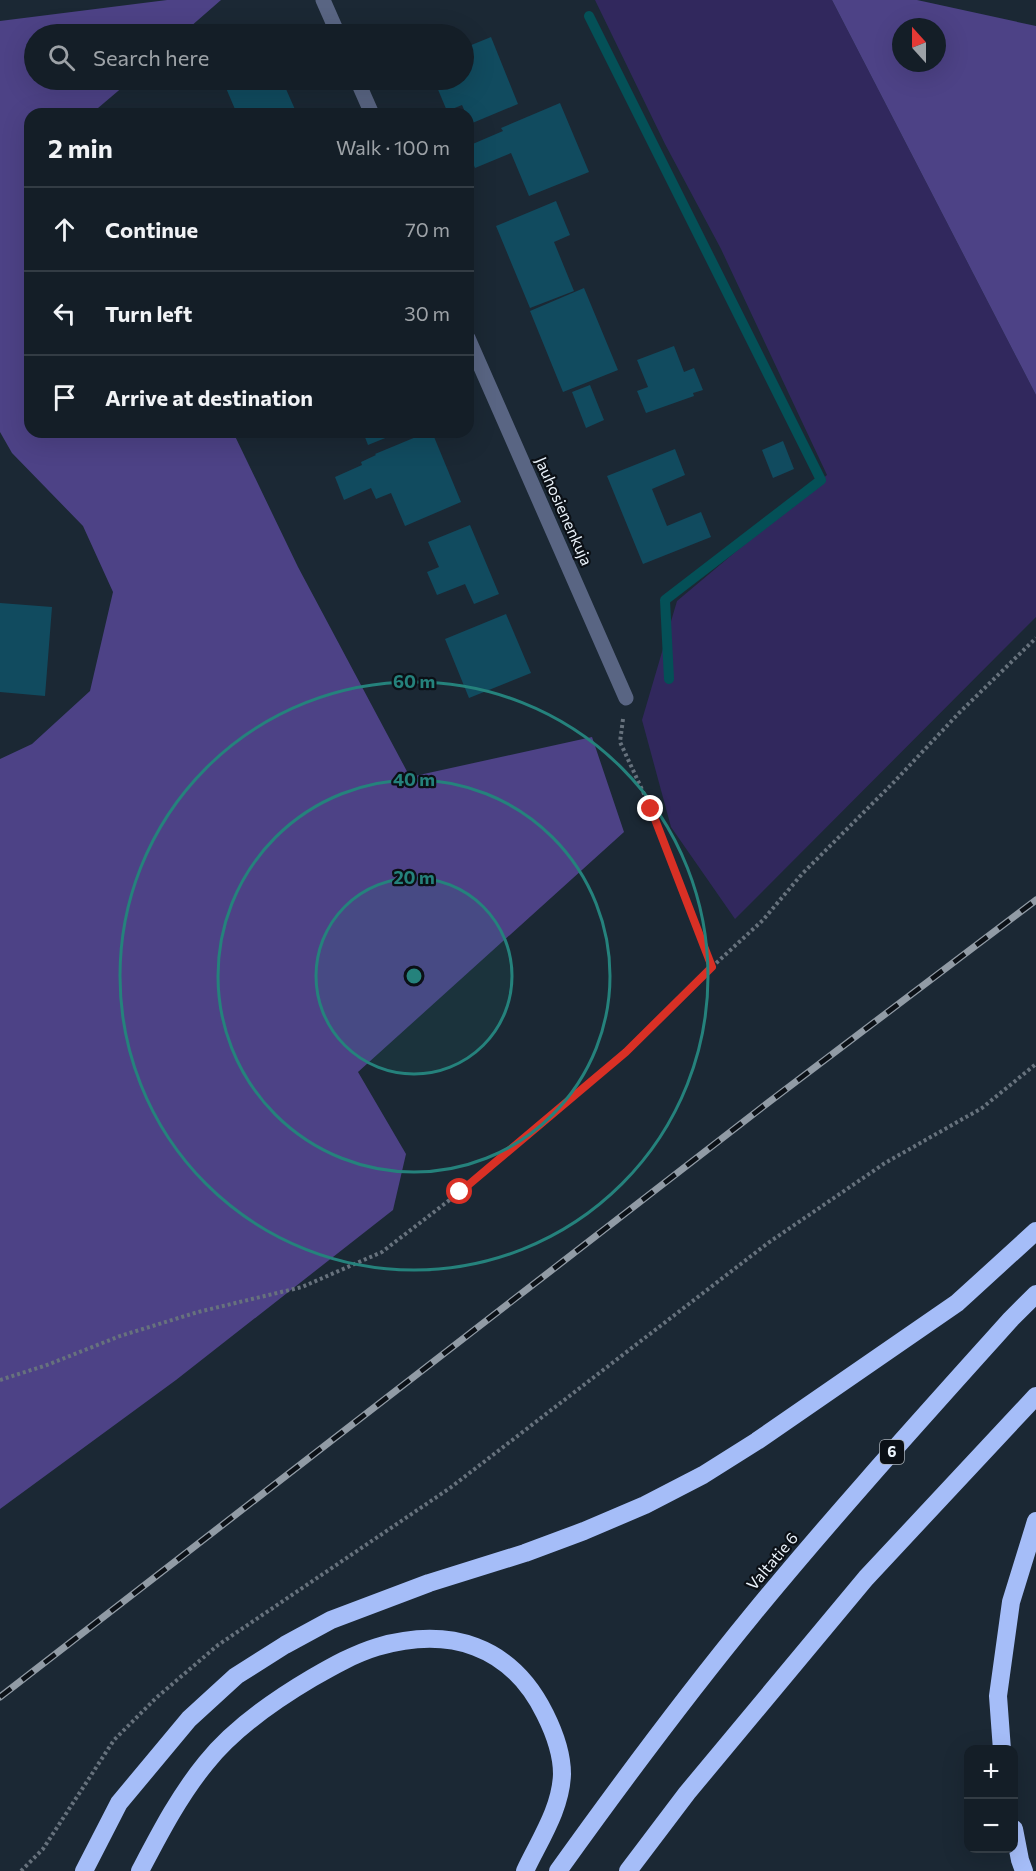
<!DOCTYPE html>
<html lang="en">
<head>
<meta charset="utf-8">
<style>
	:root { --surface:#141e27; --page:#212b33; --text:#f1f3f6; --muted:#9da2a7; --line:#333c44 }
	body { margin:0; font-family:Commissioner,sans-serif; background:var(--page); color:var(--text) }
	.controls { position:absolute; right:18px; bottom:18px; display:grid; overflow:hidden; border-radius:12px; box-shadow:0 6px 24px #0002 }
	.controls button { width:54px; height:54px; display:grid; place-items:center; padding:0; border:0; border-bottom:2px solid var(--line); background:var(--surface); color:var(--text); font:30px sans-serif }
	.compass { position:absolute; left:892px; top:18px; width:54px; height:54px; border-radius:50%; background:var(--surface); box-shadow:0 6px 24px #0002; rotate:339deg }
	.stop { position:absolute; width:18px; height:18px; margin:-14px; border:4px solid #d93025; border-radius:50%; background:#fff }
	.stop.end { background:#d93025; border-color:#fff; box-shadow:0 2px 6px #0008 }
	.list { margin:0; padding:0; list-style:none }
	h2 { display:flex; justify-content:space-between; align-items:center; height:78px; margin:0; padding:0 24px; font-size:26px }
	h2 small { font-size:20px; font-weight:400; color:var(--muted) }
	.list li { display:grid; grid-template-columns:39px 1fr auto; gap:18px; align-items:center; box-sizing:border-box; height:84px; padding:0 24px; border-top:2px solid var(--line) }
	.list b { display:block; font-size:22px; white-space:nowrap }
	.list em { font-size:20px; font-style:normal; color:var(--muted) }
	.icon { flex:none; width:33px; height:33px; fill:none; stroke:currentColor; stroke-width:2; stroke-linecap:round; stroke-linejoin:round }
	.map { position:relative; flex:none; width:1036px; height:1871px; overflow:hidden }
	.search { position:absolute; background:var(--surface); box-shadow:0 6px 24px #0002; left:24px; top:24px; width:450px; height:66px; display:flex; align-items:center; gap:15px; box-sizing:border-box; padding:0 21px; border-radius:33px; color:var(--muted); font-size:22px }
	.panel { position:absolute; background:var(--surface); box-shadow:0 6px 24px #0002; left:24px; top:108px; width:450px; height:330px; border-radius:18px }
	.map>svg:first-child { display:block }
	.green { fill:#31285d }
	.forest { fill:#4d4286; fill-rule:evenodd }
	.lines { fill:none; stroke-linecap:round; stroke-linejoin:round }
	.stream { stroke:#045057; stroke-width:10 }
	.building { fill:#114b5f }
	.path { stroke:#67727d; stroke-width:4; stroke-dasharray:3 3; stroke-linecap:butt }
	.minor { stroke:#596583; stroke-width:15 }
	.highway { stroke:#a5bdf8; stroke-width:18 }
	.rail-casing { stroke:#919ba5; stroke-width:7 }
	.rail { stroke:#0b1016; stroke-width:4.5; stroke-dasharray:14; stroke-linecap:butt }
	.route { stroke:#d93025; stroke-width:8 }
	.ring { fill:none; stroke:#25827c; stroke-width:3 }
	.labels { text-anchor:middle; stroke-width:4.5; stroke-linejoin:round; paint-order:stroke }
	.shield { fill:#0b1016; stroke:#a8afb6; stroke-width:1.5 }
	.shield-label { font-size:15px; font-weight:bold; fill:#ebf3fb }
	.street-label { font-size:16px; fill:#ebf3fb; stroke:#0b1016 }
	.centre { fill:#25827c; stroke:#0b1016; stroke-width:3 }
	.ring-label { font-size:18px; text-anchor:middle; font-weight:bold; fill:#25827c; stroke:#0b1016; stroke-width:4.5; stroke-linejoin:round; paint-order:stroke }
</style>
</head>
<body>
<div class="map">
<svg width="1036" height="1871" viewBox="0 0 1036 1871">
	<rect width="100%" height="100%" fill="#1b2834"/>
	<!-- green -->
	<path class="green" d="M595 0H832L1036 395V617L735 919 671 827 642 720 677 601 827 475 721 249 665 144Z"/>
	<!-- forest -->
	<path class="forest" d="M167 0H221L182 34H34V80H131L91 114H30V432H233L298 567 410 777 592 737 624 832 358 1072 406 1154 393 1210 176 1380 0 1509V759L32 744 90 691 113 592 83 526 12 453 0 432V21Z
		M832 0H917L1036 26V395ZM901 27H937V63H901Z"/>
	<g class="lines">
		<!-- stream -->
		<path class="stream" d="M589 16 821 480 665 600 669 679"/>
	</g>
	<!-- building -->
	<path class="building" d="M491 37 518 104 470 124 468 114H466L462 105 447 111 434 80H464V48Z
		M248 80H282L297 114H237L226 88Z
		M560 103 589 172 529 196 511 153 475 168 468 151V146L503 131 501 128Z
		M556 201 570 235 554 242 574 291 530 308 496 226Z
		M584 288 618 370 563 392 530 311Z
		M674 346 684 372 694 368 703 390 693 393 694 396 646 413 637 391 648 387 637 360Z
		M590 385 604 420 586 428 572 392Z
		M363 432H400L368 445Z
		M428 432H432L461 502 405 526 391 493 376 499 371 488 344 500 335 477 362 465 361 462 376 455 375 454Z
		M783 441 794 469 773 478 762 450Z
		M675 449 685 475 652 489 667 526 701 512 711 537 643 564 607 476Z
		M470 525 499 594 474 604 465 584 437 595 427 572 439 567 428 542Z
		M0 603 52 607 45 696 0 692Z
		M506 614 531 673 469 698 445 639Z"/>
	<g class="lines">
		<!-- path -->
		<path class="path" d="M623 719 620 742 651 809 712 967
			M0 1380 47 1365 120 1336 198 1312 302 1287 382 1252 460 1192 626 1052 712 967 763 920 802 874 893 783 959 713 1036 638
			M21 1871 43 1849 114 1740 156 1698 218 1645 450 1488 768 1243 885 1163 982 1108 1036 1064"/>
		<!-- minor -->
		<path class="minor" d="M323 0 338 34
			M357 80 372 114
			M468 338 626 698"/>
		<!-- highway -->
		<path class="highway" d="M1002 1750 998 1696 1011 1602 1036 1521
			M1014 1829 1020 1860 1024 1871
			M84 1871 119 1803 189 1719 236 1676 285 1645 331 1620 429 1583 525 1553 584 1531 645 1505 703 1475 757 1441 957 1303 1036 1231
			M140 1871C160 1833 179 1796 206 1763 234 1728 273 1701 312 1678 333 1666 354 1654 377 1647 449 1626 511 1645 545 1714 554 1732 562 1753 562 1774 561 1809 539 1841 525 1871
			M558 1871C621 1783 685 1697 753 1614 836 1513 924 1416 1011 1319L1036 1294
			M628 1871 687 1793 866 1578 1036 1396"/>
		<defs>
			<path id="rail" d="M0 1697 769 1102 1036 900"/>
		</defs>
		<!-- rail casing -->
		<use href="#rail" class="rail-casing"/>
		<!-- rail -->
		<use href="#rail" class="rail"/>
	</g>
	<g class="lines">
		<!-- route -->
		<path class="route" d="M460 1192 626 1052 712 967 651 809"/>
	</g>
	<!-- distance rings -->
	<circle cx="414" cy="976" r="98" fill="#25827c" fill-opacity=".12"/>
	<g class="ring">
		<circle cx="414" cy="976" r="98"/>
		<circle cx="414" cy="976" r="196"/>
		<circle cx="414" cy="976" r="294"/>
	</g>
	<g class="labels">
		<!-- shield labels -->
		<rect class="shield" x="880" y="1440" width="24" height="24" rx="4.5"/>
		<g class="shield-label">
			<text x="892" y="1457">6</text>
		</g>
		<!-- street labels -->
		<g class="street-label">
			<text transform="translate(564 511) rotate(66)" y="6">Jauhosienenkuja</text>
			<text transform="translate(772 1561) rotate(-50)" y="6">Valtatie 6</text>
		</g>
	</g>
	<circle cx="414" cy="976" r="9" class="centre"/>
	<g class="ring-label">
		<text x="414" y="688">60 m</text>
		<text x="414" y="786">40 m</text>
		<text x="414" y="884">20 m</text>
	</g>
</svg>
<div class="controls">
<button>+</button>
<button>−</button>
</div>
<svg class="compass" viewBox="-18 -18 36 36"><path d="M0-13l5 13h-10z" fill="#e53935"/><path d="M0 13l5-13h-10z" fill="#9da2a7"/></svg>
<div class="stop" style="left:460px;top:1192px"></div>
<div class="stop end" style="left:651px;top:809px"></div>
<div class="search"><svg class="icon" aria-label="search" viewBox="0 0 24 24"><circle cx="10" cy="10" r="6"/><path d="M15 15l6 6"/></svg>Search here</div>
<section class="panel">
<h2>2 min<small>Walk · 100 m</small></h2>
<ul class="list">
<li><svg class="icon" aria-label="ahead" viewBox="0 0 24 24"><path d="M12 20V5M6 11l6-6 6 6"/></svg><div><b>Continue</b></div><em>70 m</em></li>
<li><svg class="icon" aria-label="left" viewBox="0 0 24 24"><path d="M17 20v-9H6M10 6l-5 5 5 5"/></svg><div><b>Turn left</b></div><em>30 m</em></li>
<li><svg class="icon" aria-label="arrive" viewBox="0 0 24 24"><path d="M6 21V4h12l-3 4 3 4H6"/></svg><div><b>Arrive at destination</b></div></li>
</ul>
</section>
</div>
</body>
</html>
